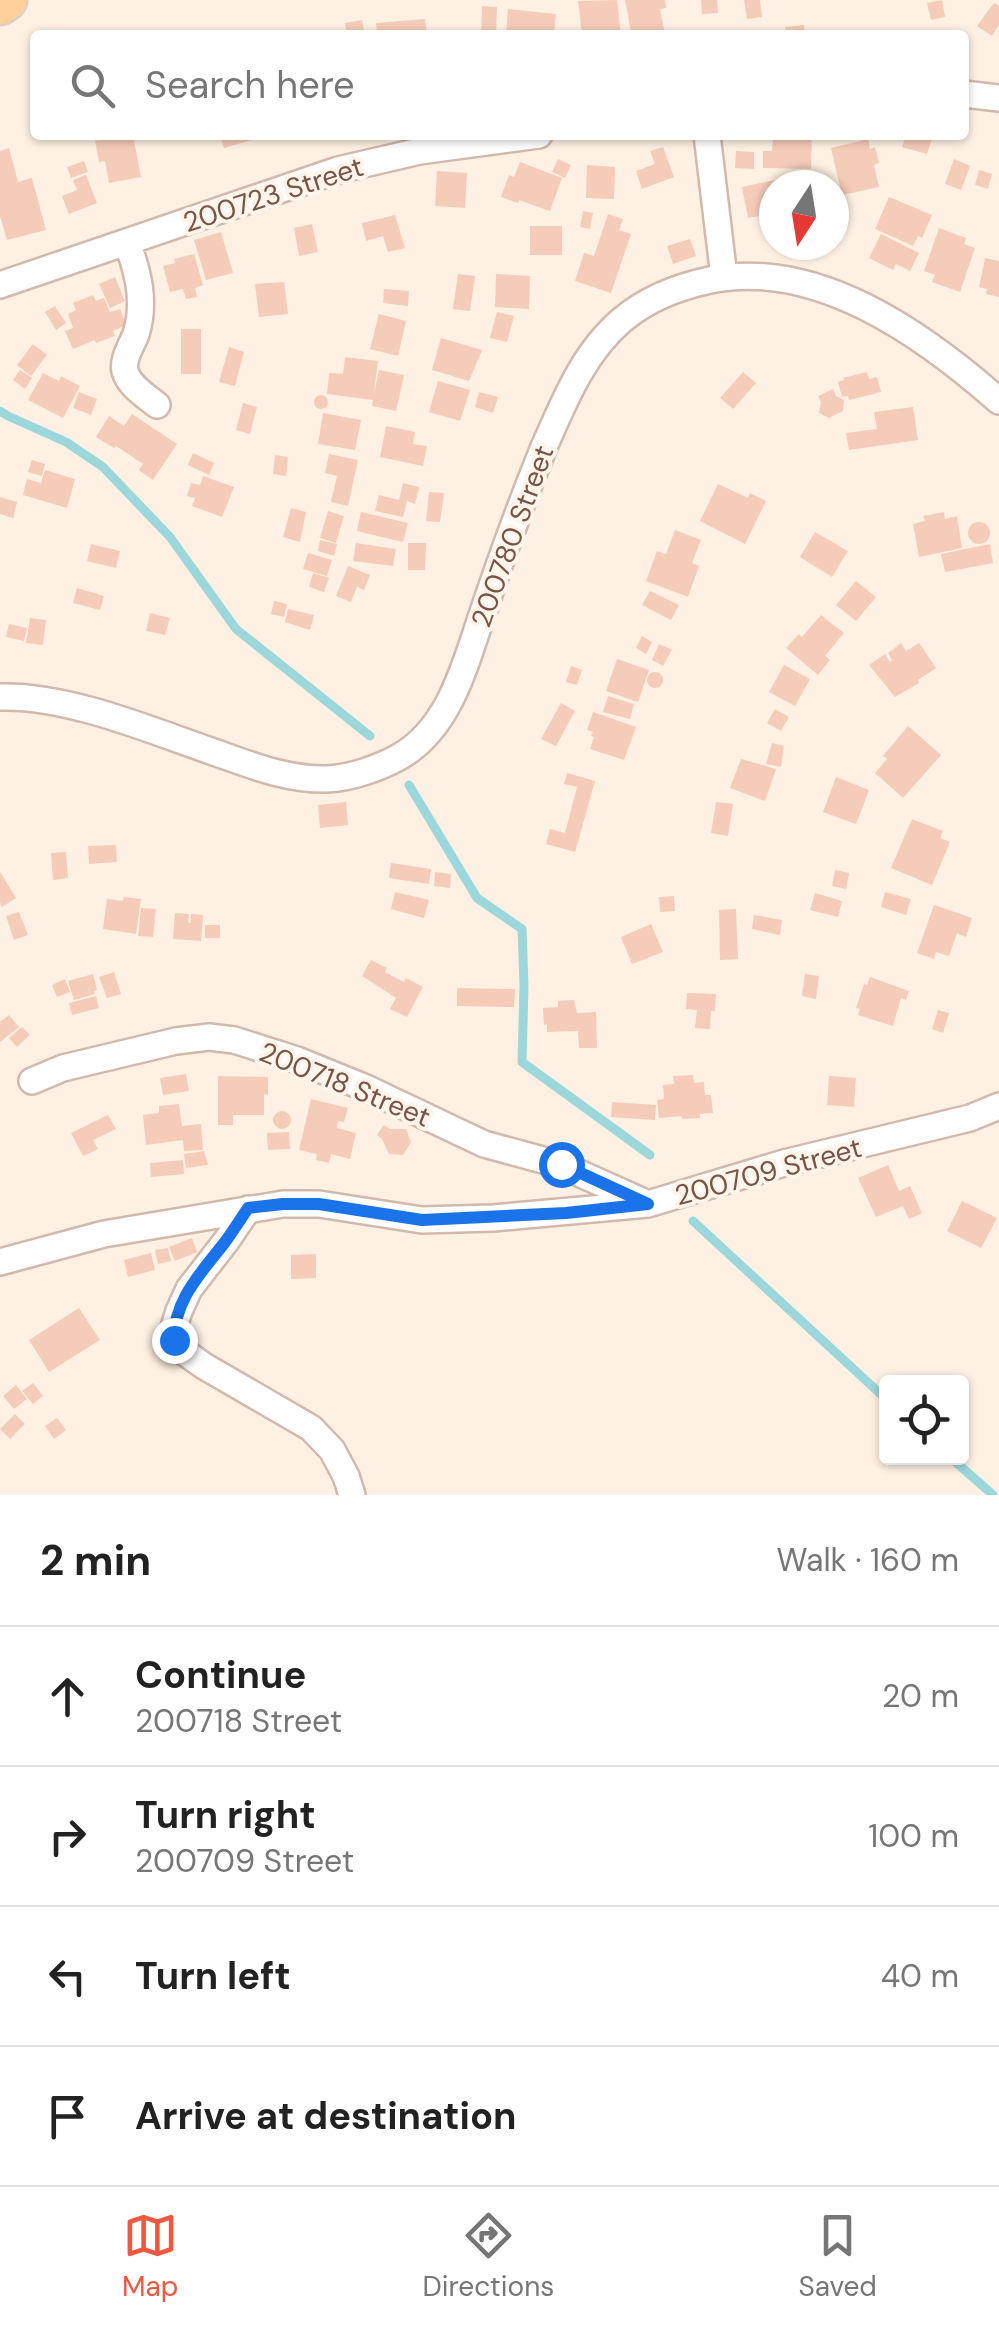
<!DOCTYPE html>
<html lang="en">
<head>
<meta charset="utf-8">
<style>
	:root { --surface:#fff; --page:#f2f2f2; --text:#222; --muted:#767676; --line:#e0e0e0; --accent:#f05740 }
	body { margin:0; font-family:"DM Sans",sans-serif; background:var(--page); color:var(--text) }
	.controls { position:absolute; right:30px; bottom:30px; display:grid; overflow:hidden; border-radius:10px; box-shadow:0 2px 8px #0004 }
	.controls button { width:90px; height:90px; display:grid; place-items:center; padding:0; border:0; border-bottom:2px solid var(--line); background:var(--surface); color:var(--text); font:50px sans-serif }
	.compass { position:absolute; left:759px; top:170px; width:90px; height:90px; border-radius:50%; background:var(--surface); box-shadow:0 2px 8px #0004; rotate:192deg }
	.stop { position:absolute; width:30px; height:30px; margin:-22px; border:8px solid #1a73e8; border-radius:50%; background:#fff }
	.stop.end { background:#1a73e8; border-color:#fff; box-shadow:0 2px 10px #0008 }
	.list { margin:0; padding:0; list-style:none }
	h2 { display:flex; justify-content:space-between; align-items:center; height:130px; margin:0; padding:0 40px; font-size:42px }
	h2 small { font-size:32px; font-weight:400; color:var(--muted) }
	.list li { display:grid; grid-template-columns:65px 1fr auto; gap:30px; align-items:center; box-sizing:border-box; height:140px; padding:0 40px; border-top:2px solid var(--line) }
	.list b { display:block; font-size:38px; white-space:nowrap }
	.list p { margin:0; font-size:32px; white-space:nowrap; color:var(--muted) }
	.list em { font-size:32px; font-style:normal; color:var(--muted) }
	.icon { flex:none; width:55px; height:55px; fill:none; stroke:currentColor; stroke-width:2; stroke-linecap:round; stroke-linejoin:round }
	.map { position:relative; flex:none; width:999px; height:1495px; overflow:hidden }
	.search { position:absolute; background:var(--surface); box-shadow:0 2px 8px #0004; left:30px; right:30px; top:30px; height:110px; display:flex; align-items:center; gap:25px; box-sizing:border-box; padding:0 35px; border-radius:10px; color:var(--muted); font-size:38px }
	.sheet { height:690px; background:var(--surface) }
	nav { display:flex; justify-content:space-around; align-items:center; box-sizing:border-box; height:140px; border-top:2px solid var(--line); background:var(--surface); font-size:28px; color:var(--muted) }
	nav a { display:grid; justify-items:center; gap:5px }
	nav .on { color:var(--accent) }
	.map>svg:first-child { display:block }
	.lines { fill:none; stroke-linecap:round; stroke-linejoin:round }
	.stream { stroke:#9cd7db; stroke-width:9 }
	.building { fill:#f5cbb9 }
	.street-casing { stroke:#d2b9ab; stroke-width:30 }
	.primary-casing { stroke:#d9cfcb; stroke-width:45 }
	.street { stroke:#fff; stroke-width:25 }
	.primary { stroke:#ffd099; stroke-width:40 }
	.route { stroke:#1a73e8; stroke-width:12 }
	.labels { text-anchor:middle; stroke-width:8; stroke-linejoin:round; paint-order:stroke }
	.street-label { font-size:28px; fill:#785447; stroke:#fff5eb }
</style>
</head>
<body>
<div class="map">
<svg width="999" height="1495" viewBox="0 0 999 1495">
	<rect width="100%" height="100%" fill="#fef1e3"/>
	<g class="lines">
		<!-- stream -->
		<path class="stream" d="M0 411 8 416 66 442 103 467 170 537 236 629 370 736
			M409 785 477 898 522 929 524 986 522 1062 650 1155
			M693 1221 886 1399
			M951 1458 993 1495"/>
	</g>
	<!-- building -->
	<path class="building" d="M617 0 621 35H582L578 1Z
		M625 0H665L666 8 660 9 665 34 644 35 643 30 631 32Z
		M701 0H717L718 13 702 14Z
		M744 0H760L762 17 747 19Z
		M942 0 945 17 931 20 927 3Z
		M994 3 999 6V25L992 36 977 26Z
		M482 6 497 7 496 35H481Z
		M508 9 556 14 554 35H506Z
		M425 19 427 35H377L376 23Z
		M362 20 365 35H347L345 23Z
		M804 25 805 35H786L785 27Z
		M133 135 141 177 109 183 105 161 99 162 95 141Z
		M220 135H265V136L224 148Z
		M773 135H812L811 169 763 168V151H772Z
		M906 135H933L927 154 902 147Z
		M868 139 870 149 875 147 879 163 874 165 879 187 842 195 831 148Z
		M663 147 674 177 642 189 636 171 655 164 650 151Z
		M9 148 18 182 32 178 46 230 7 240 0 216V151Z
		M736 151 754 152V169L735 168Z
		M558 159 571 165 565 178 552 172Z
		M954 159 970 166 961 190 945 184Z
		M84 161 88 172 71 178 67 167Z
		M520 162 562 178 550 211 519 200 518 203 501 197 509 175 514 177Z
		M587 165 615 167 614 199 586 198Z
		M979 170 992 174 988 189 975 185Z
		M437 171 467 173 465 208 435 206Z
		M86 175 97 203 69 214 62 196 77 190 73 180Z
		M775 180 774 213 748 218 742 187Z
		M889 197 932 215 922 238 918 236 913 246 875 229Z
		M583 211 593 213 590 229 580 227Z
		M608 214 623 219 619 230 631 234 611 293 575 281 584 253 594 256Z
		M395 215 405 248 388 252 383 236 366 241 362 223Z
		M312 224 318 252 299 256 294 228Z
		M530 226H562V255H530Z
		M939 228 966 238 964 244 975 248 960 292 932 282 935 275 924 271Z
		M221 232 233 273 206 280 194 240Z
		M881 234 919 253 910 271 896 264 893 270 869 258Z
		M690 239 696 256 673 264 667 246Z
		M194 254 203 285 195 288 197 297 186 299 183 289 170 292 163 266 175 263 174 259Z
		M985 258 999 261V297L986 294 987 289 979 287Z
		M458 274 475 276 470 311 453 309Z
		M496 274 530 276 529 309 495 307Z
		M115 277 125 301 110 308 99 284Z
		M284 282 288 314 259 317 255 284Z
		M384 289 409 291 408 306 383 303Z
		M93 295 96 301 104 298 110 312 120 309 126 325 113 331 115 336 96 343 95 340 73 349 65 331 73 328 68 314 76 310 73 303Z
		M55 306 66 323 56 330 45 312Z
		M497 312 514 316 507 342 490 338Z
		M379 314 406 321 398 356 370 349Z
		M181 329H201V374H181Z
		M441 338 482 350 469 381 432 370Z
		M33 344 47 355 31 376 17 365Z
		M229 347 244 352 235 386 219 382Z
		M345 357 378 361 374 394 379 370 404 375 396 411 372 406 373 400 327 394 329 373 343 374Z
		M20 370 32 378 25 389 13 380Z
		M743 372 756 383 733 409 720 398Z
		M867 372 869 379 877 377 881 392 849 400 848 396 842 397 838 382 844 380 843 378Z
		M43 373 59 381 61 376 80 386 63 418 28 400Z
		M438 381 470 390 460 421 429 412Z
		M833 389 836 396 844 400 843 411 829 418 819 413 821 402 818 396Z
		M79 392 97 399 91 415 73 408Z
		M479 392 498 397 493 413 475 407Z
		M314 402a7 7 0 1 1 14 0a7 7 0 1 1-14 0Z
		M243 403 257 407 250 434 236 430Z
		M913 407 918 440 849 450 846 433 877 429 874 412Z
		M323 413 361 420 355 450 318 444Z
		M132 414 177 444 153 480 139 470 143 464 116 446 114 448 96 437 109 416 124 426Z
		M386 426 415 432 413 444 427 446 423 466 380 457Z
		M193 453 214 463 209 475 188 465Z
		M329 454 358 460 348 506 331 502 337 476 325 473Z
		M275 455 288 457 286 476 273 474Z
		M32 460 45 464 42 476 28 472Z
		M45 470 75 479 67 508 23 495 27 479 41 483Z
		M203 476 234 487 222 517 192 506 195 498 187 496 191 483 200 485Z
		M403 483 419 487 415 504 407 501 403 517 375 511 379 495 399 500Z
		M718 484 748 498 750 493 766 501 745 544 700 521Z
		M429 492 444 493 440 522 426 521Z
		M0 497 17 502 13 518 0 514Z
		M291 508 306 512 300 542 283 537Z
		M328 511 344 516 336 543 320 538Z
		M361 512 408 523 403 542 357 531Z
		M944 512 945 519 957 516 962 548 919 557 913 524 925 521 923 516Z
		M968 533a11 11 0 1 1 22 0a11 11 0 1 1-22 0Z
		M675 530 701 540 692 563 699 566 688 597 646 581 657 551 666 554Z
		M815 532 848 551 832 577 800 557Z
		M320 540 337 544 334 556 318 551Z
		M356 543 396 549 393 566 353 561Z
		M408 543H426L425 570H408Z
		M91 544 120 551 116 568 87 561Z
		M990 544 993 563 945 572 941 554Z
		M308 553 332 560 327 576 303 569Z
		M348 566 370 575 364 590 357 587 351 602 336 596Z
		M313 573 329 578 324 592 309 587Z
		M856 581 876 597 856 621 836 605Z
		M77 588 104 596 100 610 73 603Z
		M650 591 679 605 671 620 642 605Z
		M274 601 287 604 284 617 271 614Z
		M288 609 314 615 310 630 285 622Z
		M150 613 170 618 165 635 146 631Z
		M821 615 844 633 825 656 830 660 818 675 786 648 799 634 802 637Z
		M30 618 46 620 43 645 26 643Z
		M9 624 27 628 24 641 6 637Z
		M642 636 652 642 646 654 636 648Z
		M901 643 906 651 919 643 936 668 918 680 919 683 895 697 869 665 885 654 890 662 892 660 888 653Z
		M659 644 672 650 663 666 652 660Z
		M617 659 649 670 638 702 606 691Z
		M784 665 810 679 795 706 769 692Z
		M571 666 582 670 577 685 566 682Z
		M647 680a8 8 0 1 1 16 0a8 8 0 1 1-16 0Z
		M608 696 634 704 630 719 603 712Z
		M561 703 575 711 556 746 541 739Z
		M775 709 789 717 781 731 767 723Z
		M593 712 636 727 624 760 590 749 594 737 591 736 593 732 587 730Z
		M908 726 941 755 903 798 875 773 887 759 883 756Z
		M772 743 784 746 781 767 766 764Z
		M741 759 776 769 765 801 730 788Z
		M567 773 595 781 575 852 546 844 550 829 565 833 577 787 564 784Z
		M836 777 869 790 856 824 823 812Z
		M346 802 348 825 320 828 318 805Z
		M716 802 733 804 728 836 711 833Z
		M912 819 943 831 940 838 950 842 932 885 891 868Z
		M116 845 117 862 89 864 88 846Z
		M66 852 68 878 53 880 51 853Z
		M391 863 431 869 429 884 389 878Z
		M835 870 849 873 846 889 832 886Z
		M0 872 16 898 2 907 0 903Z
		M435 872 451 874 450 888 434 886Z
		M395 892 429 900 424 918 391 909Z
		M885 892 911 899 906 915 881 907Z
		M815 893 842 901 838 917 810 910Z
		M674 896 675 911 660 912 659 897Z
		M124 897 141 899 136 934 103 929 107 899 123 901Z
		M934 905 972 918 966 937 957 933 949 956 936 952 934 959 917 953Z
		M141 908 156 909 153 937 138 936Z
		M736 909 738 959 720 960 719 910Z
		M19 912 28 935 14 940 6 916Z
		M175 913 189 914 188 922 191 923V914L203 915 201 941 173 939Z
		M754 915 782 920 780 935 752 929Z
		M651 924 663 952 632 964 621 937Z
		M205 925H220V938H205Z
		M371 960 387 968 385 972 404 982 406 978 423 987 407 1017 390 1009 396 998 362 976Z
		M114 972 121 994 107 998 99 977Z
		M93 974 97 990 94 991 95 994 74 1000 68 981Z
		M805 974 819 976 816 999 802 996Z
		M870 977 909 991 906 1000 901 998 893 1026 858 1015 860 1009 856 1008 864 984 867 985Z
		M65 979 70 992 57 997 52 985Z
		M457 988 515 989 514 1007 457 1006Z
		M687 993 716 994 715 1011H711L710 1029 695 1028 697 1010 686 1009Z
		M96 996 99 1008 72 1015 69 1003Z
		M574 1000 577 1013 596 1012 597 1048H579L578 1031 547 1032V1024L544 1025 543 1008 558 1007V1001Z
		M938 1010 949 1013 943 1033 932 1029Z
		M9 1015 19 1027 0 1042V1022Z
		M22 1027 30 1035 17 1047 9 1038Z
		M186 1074 189 1091 163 1095 160 1078Z
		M693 1075 694 1083 704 1082 705 1095H711L713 1113 700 1114V1118L682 1119V1116L659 1118 657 1100 664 1099 663 1085 674 1084 673 1076Z
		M218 1076 268 1077V1095L264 1094V1115H233V1125H218Z
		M829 1076 856 1078 854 1107 827 1105Z
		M311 1099 348 1108 344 1122 338 1121 337 1128 356 1133 350 1159 331 1154 329 1163 316 1160 317 1154 299 1150Z
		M612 1102 656 1105 655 1120 611 1117Z
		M179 1104 182 1126 201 1124 203 1150 184 1151 183 1140 146 1145 143 1115 159 1113V1106Z
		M273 1120a9 9 0 1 1 18 0a9 9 0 1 1-18 0Z
		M108 1115 116 1129 93 1140 98 1149 83 1156 71 1133Z
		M384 1125 390 1129H406L411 1142 403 1155 389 1154 382 1139 377 1135Z
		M289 1132 290 1149 268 1150 267 1133Z
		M204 1151 208 1165 186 1168 184 1154Z
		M183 1160 184 1174 151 1177 150 1163Z
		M888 1165 899 1191 910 1186 922 1213 909 1219 903 1206 876 1217 858 1178Z
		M962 1201 997 1218 981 1248 947 1231Z
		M192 1238 197 1252 175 1261 169 1247Z
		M168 1248 171 1261 158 1264 155 1250Z
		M151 1253 155 1270 128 1277 124 1260Z
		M316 1254V1278L291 1279V1255Z
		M79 1308 100 1340 49 1372 29 1340Z
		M33 1383 43 1396 33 1404 22 1391Z
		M16 1385 27 1399 14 1409 3 1396Z
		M15 1414 25 1424 10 1439 0 1429Z
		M57 1418 66 1430 54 1439 45 1426Z"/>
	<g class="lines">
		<defs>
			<path id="street" d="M964 94 999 98
				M707 135 724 277
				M127 242C138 272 146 302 136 334 132 345 122 359 125 371 129 386 146 396 157 405
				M0 285 338 170 420 151 539 135
				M0 697C71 695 157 733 225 756 258 768 292 780 327 779 351 778 379 768 399 757 447 730 463 672 479 624 499 564 520 506 544 447 564 402 583 353 622 320 648 298 677 287 710 280 817 258 924 335 999 401
				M32 1081 63 1068 176 1041 209 1037 234 1040 297 1060 366 1088 484 1144 561 1165 648 1204
				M248 1209 227 1240 189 1289 179 1311 174 1327V1339L180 1349 204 1366 311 1428 332 1450 346 1476 352 1495
				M0 1262 104 1234 283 1204H319L422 1220 493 1218 648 1204 784 1163 970 1118 999 1106"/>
			<path id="primary" d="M0 4 6 0"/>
		</defs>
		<!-- street casing -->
		<use href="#street" class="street-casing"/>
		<!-- primary casing -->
		<use href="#primary" class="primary-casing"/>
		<!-- street -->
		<use href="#street" class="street"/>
		<!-- primary -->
		<use href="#primary" class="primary"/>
	</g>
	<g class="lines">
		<!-- route -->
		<path class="route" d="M174 1340C174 1299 202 1272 225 1242 233 1231 240 1220 248 1208L283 1204H319L422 1220 566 1213 648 1204 561 1164"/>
	</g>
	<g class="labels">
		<!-- street labels -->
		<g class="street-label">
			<text transform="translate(273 194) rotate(-18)" y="10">200723 Street</text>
			<text transform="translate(512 536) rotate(-70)" y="10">200780 Street</text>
			<text transform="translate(345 1084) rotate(22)" y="10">200718 Street</text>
			<text transform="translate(768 1171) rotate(-15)" y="10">200709 Street</text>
		</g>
	</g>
</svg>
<div class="controls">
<button><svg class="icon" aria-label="locate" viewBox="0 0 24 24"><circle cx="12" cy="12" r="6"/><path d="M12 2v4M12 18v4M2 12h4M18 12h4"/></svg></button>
</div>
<svg class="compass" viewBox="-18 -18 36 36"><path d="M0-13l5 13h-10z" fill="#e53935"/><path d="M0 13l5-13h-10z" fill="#767676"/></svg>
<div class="stop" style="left:561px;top:1164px"></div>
<div class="stop end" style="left:174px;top:1340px"></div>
<div class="search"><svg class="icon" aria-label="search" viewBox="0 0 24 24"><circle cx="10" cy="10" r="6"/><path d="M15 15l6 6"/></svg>Search here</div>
</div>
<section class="sheet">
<h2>2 min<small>Walk · 160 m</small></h2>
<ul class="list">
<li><svg class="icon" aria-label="ahead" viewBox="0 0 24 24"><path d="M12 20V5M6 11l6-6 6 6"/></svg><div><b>Continue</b><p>200718 Street</p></div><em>20 m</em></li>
<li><svg class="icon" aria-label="right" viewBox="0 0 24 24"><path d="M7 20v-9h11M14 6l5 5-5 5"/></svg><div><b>Turn right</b><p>200709 Street</p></div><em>100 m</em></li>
<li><svg class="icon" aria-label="left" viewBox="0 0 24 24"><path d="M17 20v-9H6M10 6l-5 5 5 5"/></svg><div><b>Turn left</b></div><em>40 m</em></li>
<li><svg class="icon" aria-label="arrive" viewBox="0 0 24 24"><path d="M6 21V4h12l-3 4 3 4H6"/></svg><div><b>Arrive at destination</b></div></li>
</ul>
</section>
<nav>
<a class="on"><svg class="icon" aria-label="map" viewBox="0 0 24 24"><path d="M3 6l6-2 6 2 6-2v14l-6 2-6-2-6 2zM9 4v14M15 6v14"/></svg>Map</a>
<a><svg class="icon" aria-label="directions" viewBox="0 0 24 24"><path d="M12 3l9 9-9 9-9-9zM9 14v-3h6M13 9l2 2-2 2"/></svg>Directions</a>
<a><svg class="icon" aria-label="saved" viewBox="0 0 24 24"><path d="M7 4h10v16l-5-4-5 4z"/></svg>Saved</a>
</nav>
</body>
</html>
